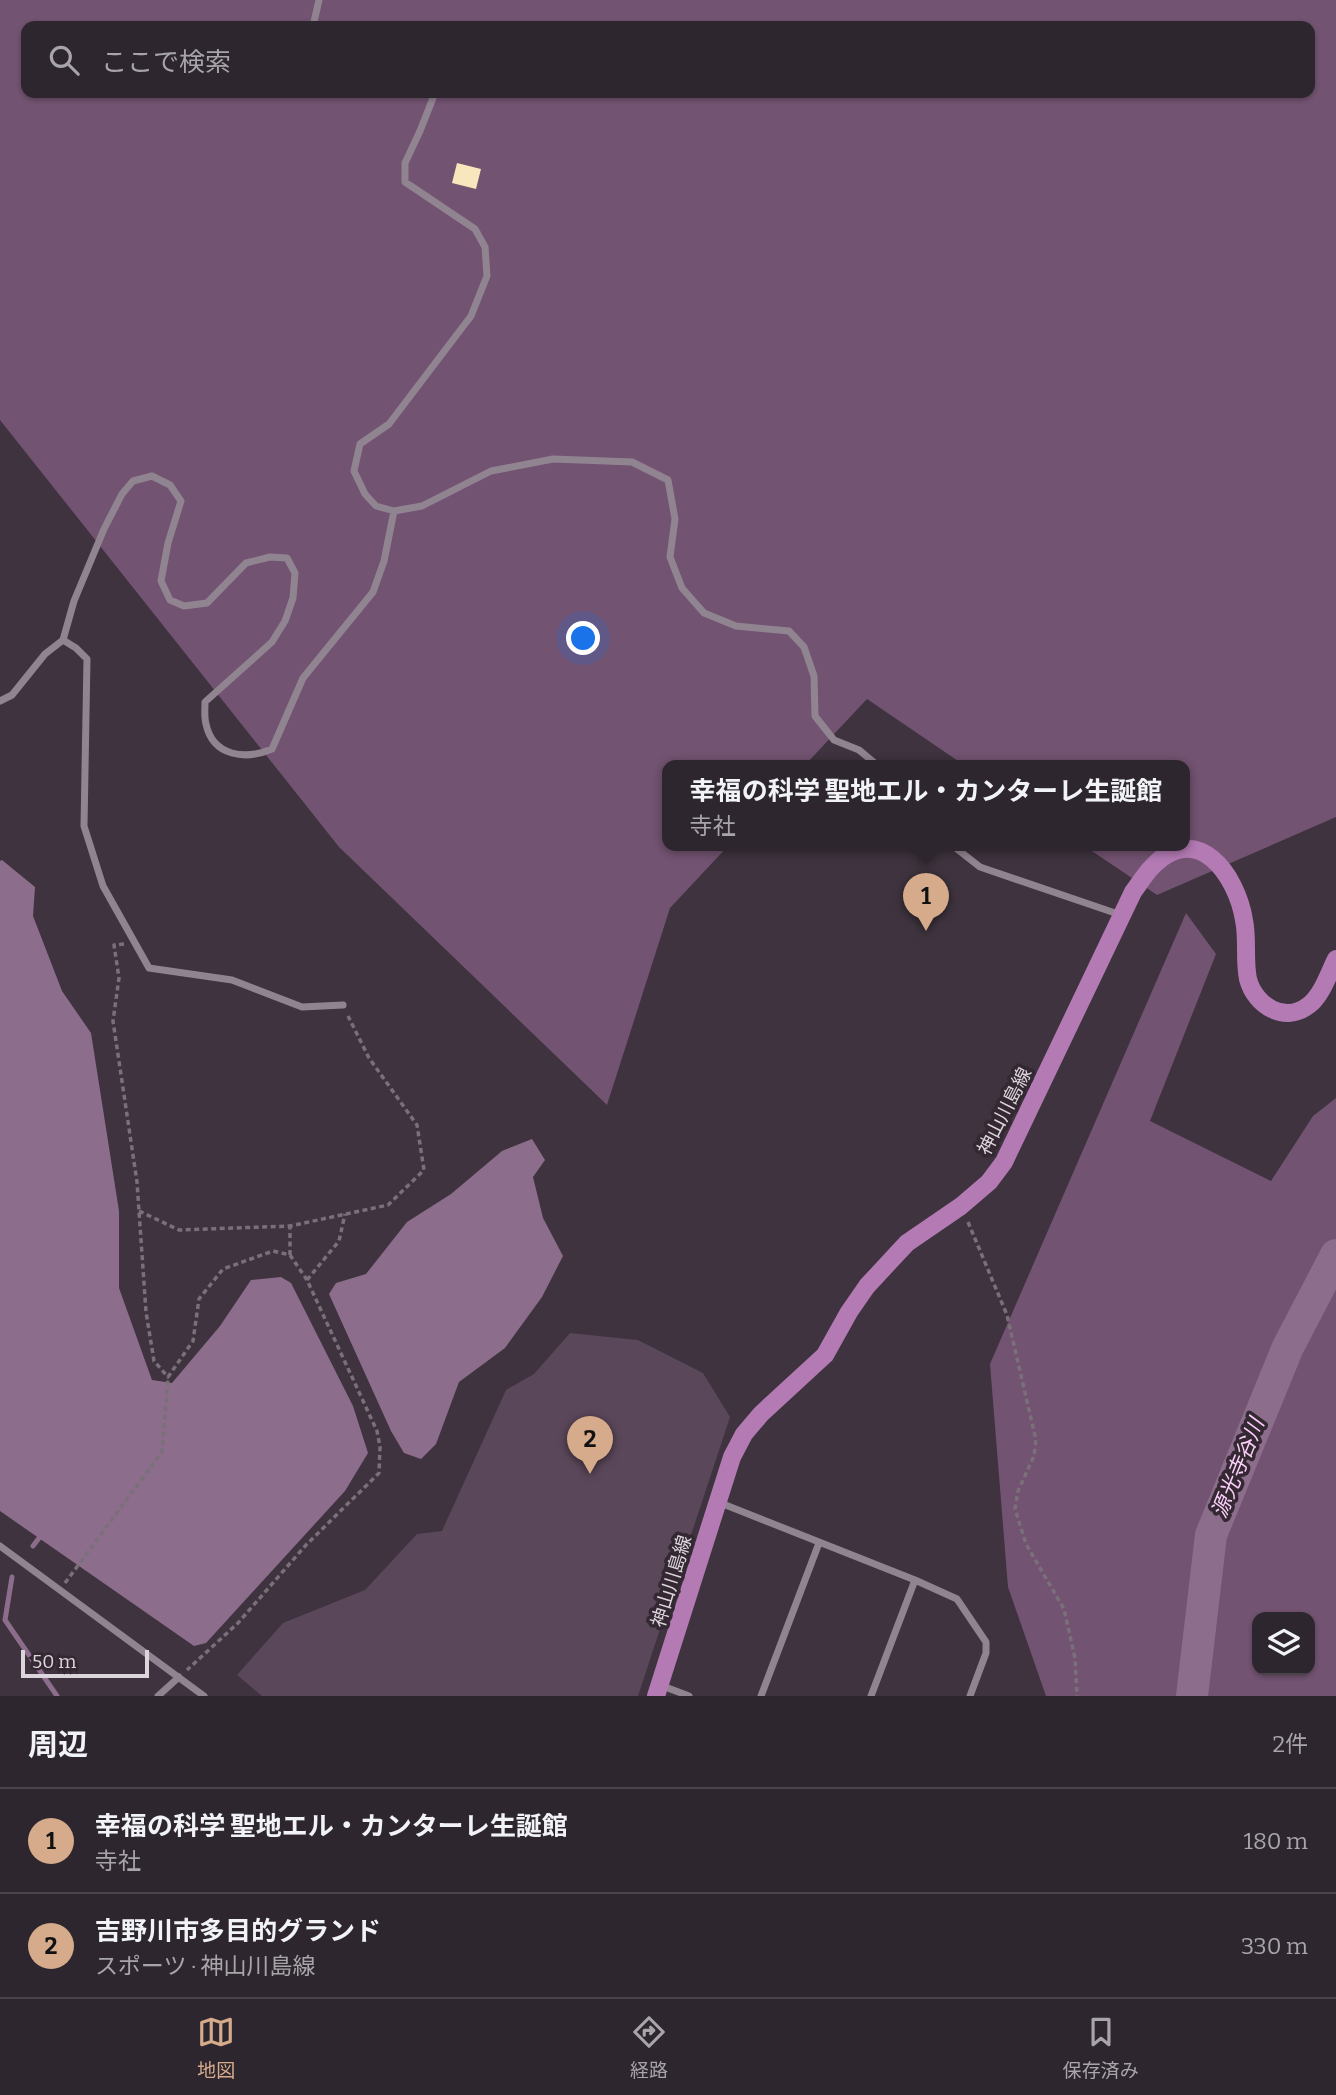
<!DOCTYPE html>
<html lang="ja">
<head>
<meta charset="utf-8">
<style>
	:root { --surface:#2e262e; --page:#362e36; --text:#f1f3f6; --muted:#a7a5aa; --line:#49434a; --accent:#d6ab8b }
	body { margin:0; font-family:Bitter,"Noto Sans JP",serif; background:var(--page); color:var(--text) }
	.controls { position:absolute; right:21px; bottom:21px; display:grid; overflow:hidden; border-radius:14px; box-shadow:0 2px 5px #0004 }
	.controls button { width:63px; height:63px; display:grid; place-items:center; padding:0; border:0; border-bottom:2px solid var(--line); background:var(--surface); color:var(--text); font:35px sans-serif }
	.scale { position:absolute; left:21px; bottom:18px; width:128px; box-sizing:border-box; padding-left:7px; border:4px solid #ddd5dc; border-top:0; font-size:19px; line-height:24px; white-space:nowrap; color:#ddd5dc; -webkit-text-stroke:5px #342933; paint-order:stroke }
	.you { position:absolute; left:584px; top:639px; width:24px; height:24px; margin:-18px; border:5px solid #fff; border-radius:50%; background:#1a73e8; box-shadow:0 0 0 10px #1a73e833 }
	.badge { display:grid; place-items:center; width:46px; height:46px; border-radius:50%; background:var(--accent); color:#111; font-size:23px; font-weight:700 }
	.pin { position:absolute; translate:-50% -58px; filter:drop-shadow(0 2px 4px #0008) }
	.pin::after { content:''; position:absolute; top:37px; width:24px; height:21px; background:inherit; clip-path:polygon(0 0,100% 0,50% 100%) }
	.popup { position:absolute; left:662px; top:760px; width:528px; height:91px; box-sizing:border-box; display:grid; place-content:center; border-radius:14px; background:var(--surface); filter:drop-shadow(0 2px 5px #0005); font-size:23px; white-space:nowrap; color:var(--muted) }
	.popup b { font-size:26px; color:var(--text) }
	.popup::after { content:''; position:absolute; left:50%; top:100%; margin-left:-14px; border:14px solid transparent; border-top-color:var(--surface) }
	.list { margin:0; padding:0; list-style:none }
	h2 { display:flex; justify-content:space-between; align-items:center; height:91px; margin:0; padding:0 28px; font-size:30px }
	h2 small { font-size:23px; font-weight:400; color:var(--muted) }
	.list li { display:grid; grid-template-columns:46px 1fr auto; gap:21px; align-items:center; box-sizing:border-box; height:105px; padding:0 28px; border-top:2px solid var(--line) }
	.list b { display:block; font-size:26px; white-space:nowrap }
	.list p { margin:0; font-size:23px; white-space:nowrap; color:var(--muted) }
	.list em { font-size:23px; font-style:normal; color:var(--muted) }
	.icon { flex:none; width:38px; height:38px; fill:none; stroke:currentColor; stroke-width:2; stroke-linecap:round; stroke-linejoin:round }
	.map { position:relative; flex:none; width:1336px; height:1696px; overflow:hidden }
	.search { position:absolute; background:var(--surface); box-shadow:0 2px 5px #0004; left:21px; right:21px; top:21px; height:77px; display:flex; align-items:center; gap:18px; box-sizing:border-box; padding:0 24px; border-radius:14px; color:var(--muted); font-size:26px }
	.sheet { height:301px; background:var(--surface) }
	nav { display:flex; justify-content:space-around; align-items:center; box-sizing:border-box; height:98px; border-top:2px solid var(--line); background:var(--surface); font-size:19px; color:var(--muted) }
	nav a { display:grid; justify-items:center; gap:4px }
	nav .on { color:var(--accent) }
	.map>svg:first-child { display:block }
	.green { fill:#5b475a }
	.forest { fill:#725371; fill-rule:evenodd }
	.water { fill:#8d6d8c }
	.lines { fill:none; stroke-linecap:round; stroke-linejoin:round }
	.stream { stroke:#8d6d8c; stroke-width:5 }
	.river { stroke:#8d6d8c; stroke-width:32 }
	.building { fill:#f8e7bc }
	.path { stroke:#7a707a; stroke-width:3.5; stroke-dasharray:5 3.5; stroke-linecap:butt }
	.street { stroke:#918491; stroke-width:7 }
	.primary { stroke:#b37ab3; stroke-width:18 }
	.labels { text-anchor:middle; stroke-width:7; stroke-linejoin:round; paint-order:stroke }
	.street-label { font-size:19px; fill:#ddd5dc; stroke:#342933 }
	.water-label { font-size:21px; font-style:italic; fill:#fbd0fa; stroke:#342933 }
</style>
</head>
<body>
<div class="map">
<svg width="1336" height="1696" viewBox="0 0 1336 1696">
	<rect width="100%" height="100%" fill="#3e333e"/>
	<!-- green -->
	<path class="green" d="M570 1333 638 1340 703 1373 730 1417 638 1696H262L237 1675 283 1623 365 1590 417 1534 442 1531 506 1390 534 1374Z"/>
	<!-- forest -->
	<path class="forest" d="M0 0H1336V817L1157 895 1083 845H1185V765H964L867 699 805 765H667V845H729L670 908 607 1105 339 847 0 420ZM26 26H1310V93H26Z
		M1186 913 1216 954 1150 1121 1271 1181 1313 1116 1336 1098V1696H1046L1008 1587 990 1364ZM1257 1617H1310V1670H1257Z"/>
	<!-- water -->
	<path class="water" d="M2 860 35 887 33 916 62 991 91 1033 119 1211V1288L152 1380 172 1383 220 1326 251 1280 281 1277 291 1283 353 1406 368 1453 345 1491 206 1643 194 1646 0 1511V861Z
		M532 1139 545 1160 533 1177 543 1218 563 1256 542 1297 505 1348 459 1382 436 1444 421 1459 404 1453 391 1431 329 1294 336 1283 366 1274 407 1222 451 1194 502 1151Z"/>
	<g class="lines">
		<!-- stream -->
		<path class="stream" d="M33 1546 39 1538
			M12 1577 5 1620 57 1696"/>
		<!-- river -->
		<path class="river" d="M1192 1696 1211 1535 1288 1347 1336 1255"/>
	</g>
	<!-- building -->
	<path class="building" d="M457 163 481 169 476 189 452 183Z"/>
	<g class="lines">
		<!-- path -->
		<path class="path" d="M124 944 114 945 119 978 113 1021 137 1182 146 1312 154 1361 168 1377 193 1341 199 1299 223 1269 273 1251 290 1255 307 1280 377 1431 380 1447 379 1473 306 1545 238 1623 187 1670
			M139 1211 179 1230 290 1226 388 1205 424 1170 417 1125 369 1058 348 1016
			M968 1222 1007 1315 1036 1440 1034 1456 1018 1491 1015 1509 1026 1544 1064 1609 1075 1658 1077 1696
			M290 1255V1226
			M307 1280 339 1241 345 1214
			M65 1583 162 1452 168 1377"/>
		<!-- street -->
		<path class="street" d="M313 26 319 0
			M435 93 420 131 405 163V182L475 229 485 247 487 276 471 316 389 424 360 444 354 471 365 494 376 506 394 511 422 506 491 471 553 459 632 462 668 480 675 519 670 557 682 588 704 613 736 626 789 631 804 647 814 676 815 716 834 740 859 750 877 765
			M63 640 76 648 87 659 84 826 103 886 149 968 232 980 302 1007 343 1005
			M0 701 12 695 45 654 63 640 74 601 104 529 122 494 133 481 152 476 170 485 181 501 168 543 161 581 170 600 184 606 207 603 246 563 270 557 287 558 295 573 293 598 285 621 272 642 205 702C205 709 204 717 206 724 213 757 246 760 272 749L303 678 373 592 384 561 394 511
			M952 845 980 867 1121 915
			M718 1502 915 1580 871 1696
			M0 1546 204 1696
			M915 1580 957 1599 986 1642V1653L970 1696
			M660 1685 689 1696
			M158 1696 179 1677
			M761 1696 819 1543"/>
		<!-- primary -->
		<path class="primary" d="M656 1696 732 1457 744 1434 761 1414 825 1355 849 1312 867 1286 907 1243 961 1206 989 1182 1004 1162 1133 892C1139 884 1145 874 1152 867 1198 819 1237 876 1244 920 1248 939 1244 960 1248 979 1255 1006 1285 1024 1309 1005 1322 995 1329 973 1336 959"/>
	</g>
	<g class="labels">
		<!-- street labels -->
		<g class="street-label">
			<text transform="translate(1004 1111) rotate(-63)" y="7">神山川島線</text>
			<text transform="translate(671 1581) rotate(-73)" y="7">神山川島線</text>
		</g>
		<!-- water labels -->
		<g class="water-label">
			<text transform="translate(1238 1468) rotate(-68)" y="7">源光寺谷川</text>
		</g>
	</g>
</svg>
<div class="controls">
<button><svg class="icon" aria-label="layers" viewBox="0 0 24 24"><path d="M12 4l9 5-9 5-9-5zM3 14l9 5 9-5"/></svg></button>
</div>
<div class="scale">50 m</div>
<div class="you"></div>
<div class="pin badge" style="left:926px;top:931px">1</div>
<div class="popup"><b>幸福の科学 聖地エル・カンターレ生誕館</b>寺社</div>
<div class="pin badge" style="left:590px;top:1474px">2</div>
<div class="search"><svg class="icon" aria-label="search" viewBox="0 0 24 24"><circle cx="10" cy="10" r="6"/><path d="M15 15l6 6"/></svg>ここで検索</div>
</div>
<section class="sheet">
<h2>周辺<small>2件</small></h2>
<ul class="list">
<li><span class="badge">1</span><div><b>幸福の科学 聖地エル・カンターレ生誕館</b><p>寺社</p></div><em>180 m</em></li>
<li><span class="badge">2</span><div><b>吉野川市多目的グランド</b><p>スポーツ · 神山川島線</p></div><em>330 m</em></li>
</ul>
</section>
<nav>
<a class="on"><svg class="icon" aria-label="map" viewBox="0 0 24 24"><path d="M3 6l6-2 6 2 6-2v14l-6 2-6-2-6 2zM9 4v14M15 6v14"/></svg>地図</a>
<a><svg class="icon" aria-label="directions" viewBox="0 0 24 24"><path d="M12 3l9 9-9 9-9-9zM9 14v-3h6M13 9l2 2-2 2"/></svg>経路</a>
<a><svg class="icon" aria-label="saved" viewBox="0 0 24 24"><path d="M7 4h10v16l-5-4-5 4z"/></svg>保存済み</a>
</nav>
</body>
</html>
